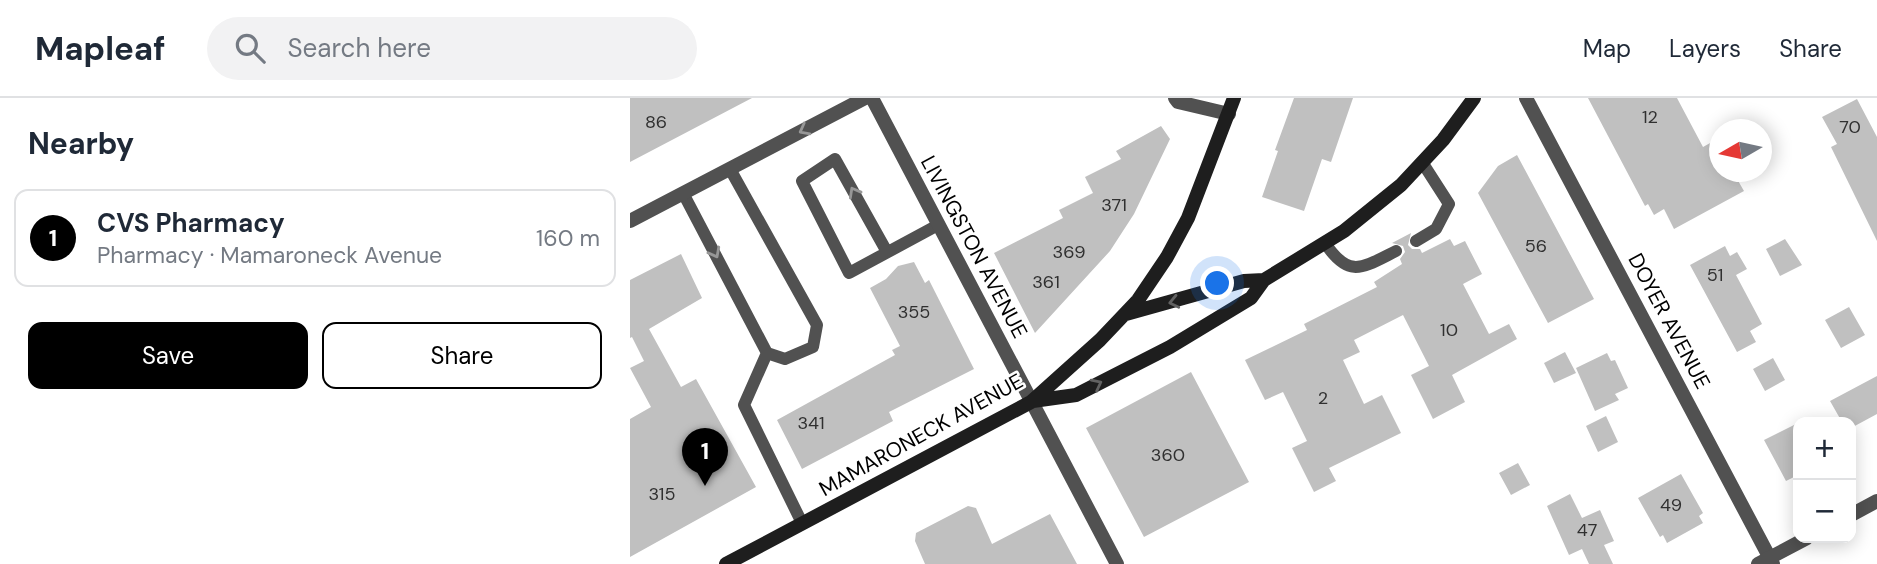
<!DOCTYPE html>
<html lang="en">
<head>
<meta charset="utf-8">
<style>
	:root { --surface:#fff; --page:#f2f2f3; --text:#1f2937; --muted:#747a83; --line:#e0e1e3; --accent:#000 }
	body { margin:0; font-family:"DM Sans",sans-serif; background:var(--page); color:var(--text) }
	.controls { position:absolute; right:21px; bottom:21px; display:grid; overflow:hidden; border-radius:14px; box-shadow:0 4px 18px #0003 }
	.controls button { width:63px; height:63px; display:grid; place-items:center; padding:0; border:0; border-bottom:2px solid var(--line); background:var(--surface); color:var(--text); font:35px sans-serif }
	.compass { position:absolute; left:1079px; top:21px; width:63px; height:63px; border-radius:50%; background:var(--surface); box-shadow:0 4px 18px #0003; rotate:261deg }
	.you { position:absolute; left:588px; top:186px; width:24px; height:24px; margin:-18px; border:5px solid #fff; border-radius:50%; background:#1a73e8; box-shadow:0 0 0 10px #1a73e833 }
	.badge { display:grid; place-items:center; width:46px; height:46px; border-radius:50%; background:var(--accent); color:#fff; font-size:23px; font-weight:700 }
	.pin { position:absolute; translate:-50% -58px; filter:drop-shadow(0 2px 4px #0008) }
	.pin::after { content:''; position:absolute; top:37px; width:24px; height:21px; background:inherit; clip-path:polygon(0 0,100% 0,50% 100%) }
	.list { margin:0; padding:0; list-style:none }
	h2 { display:flex; justify-content:space-between; align-items:center; height:91px; margin:0; padding:0 28px; font-size:30px }
	h2 small { font-size:23px; font-weight:400; color:var(--muted) }
	.list li { display:grid; grid-template-columns:46px 1fr auto; gap:21px; align-items:center; box-sizing:border-box; height:98px; margin:0 14px 14px; padding:0 14px; border:2px solid var(--line); border-radius:14px }
	.list b { display:block; font-size:26px; white-space:nowrap }
	.list p { margin:0; font-size:23px; white-space:nowrap; color:var(--muted) }
	.list em { font-size:23px; font-style:normal; color:var(--muted) }
	.actions { display:flex; gap:14px; padding:21px 28px }
	.actions a { flex:1; padding:16px 0; border:2px solid var(--accent); border-radius:14px; text-align:center; font-size:24px; color:var(--accent) }
	.actions .main { background:var(--accent); color:#fff }
	.icon { flex:none; width:38px; height:38px; fill:none; stroke:currentColor; stroke-width:2; stroke-linecap:round; stroke-linejoin:round }
	.map { position:relative; flex:none; width:1247px; height:466px; overflow:hidden }
	header { display:flex; align-items:center; gap:42px; box-sizing:border-box; height:98px; padding:0 35px; background:var(--surface); border-bottom:2px solid var(--line) }
	header strong { font-size:33px }
	nav { display:flex; gap:38px; margin-inline-start:auto; font-size:24px }
	.search { width:490px; height:63px; background:var(--page); display:flex; align-items:center; gap:18px; box-sizing:border-box; padding:0 24px; border-radius:38px; color:var(--muted); font-size:26px }
	main { display:flex }
	aside { flex:1; background:var(--surface) }
	.map>svg:first-child { display:block }
	.building { fill:#c0c0c0 }
	.lines { fill:none; stroke-linecap:round; stroke-linejoin:round }
	.service { stroke:#515151; stroke-width:12 }
	.minor { stroke:#515151; stroke-width:14 }
	.tertiary { stroke:#515151; stroke-width:14 }
	.secondary { stroke:#1e1e1e; stroke-width:14 }
	.oneway { stroke:#979797 }
	.oneway2 { stroke:#626262 }
	.labels { text-anchor:middle; stroke-width:5; stroke-linejoin:round; paint-order:stroke }
	.number-label { font-size:18px; fill:#303030 }
	.street-label { font-size:21px; fill:#000; stroke:#fff }
</style>
</head>
<body>
<header>
<strong>Mapleaf</strong>
<div class="search"><svg class="icon" aria-label="search" viewBox="0 0 24 24"><circle cx="10" cy="10" r="6"/><path d="M15 15l6 6"/></svg>Search here</div>
<nav><a>Map</a><a>Layers</a><a>Share</a></nav>
</header>
<main>
<aside>
<h2>Nearby<small></small></h2>
<ul class="list">
<li><span class="badge">1</span><div><b>CVS Pharmacy</b><p>Pharmacy · Mamaroneck Avenue</p></div><em>160 m</em></li>
</ul>
<div class="actions"><a class="main">Save</a><a>Share</a></div>
</aside>
<div class="map">
<svg width="1247" height="466" viewBox="0 0 1247 466">
	<rect width="100%" height="100%" fill="#fff"/>
	<!-- building -->
	<path class="building" d="M0 0H122L0 64Z
		M664 0H723L701 64 692 61 674 113 632 99 648 53 645 52Z
		M958 0H1047L1073 49 1089 40V74H1103L1114 93 1044 131 1034 111 1024 117 1018 106 1015 108Z
		M1227 1 1247 39V143L1201 49 1207 46 1192 19Z
		M531 28 540 41 504 116 480 153 405 235 364 155 433 120 429 112 463 95 455 79 491 61 486 53Z
		M887 57 964 201 918 225 848 95 868 68Z
		M781 135 778 147 782 151H790L792 155 820 141 824 148 835 143 852 176 833 186 859 236 879 226 887 241 822 277 835 304 803 321 781 277 799 268 773 217 724 242 730 254 713 262 734 306 752 297 771 335 699 370 706 383 684 394 662 350 677 343 653 294 635 302 615 262 677 232 674 226 747 189 744 184 772 166 770 161 775 154 773 148 762 145Z
		M1155 141 1172 167 1150 178 1136 151Z
		M1095 148 1100 158 1107 154 1117 171 1106 177 1132 226 1120 233 1126 244 1107 254 1060 167Z
		M51 156 72 200 19 231 51 289 66 281 126 389 0 459V321L21 309 0 270 14 263 2 239 0 240V182Z
		M284 164 295 185 299 182 344 271 259 314 263 323 172 371 147 322 265 257 262 252 270 248 240 190 256 181 268 168Z
		M1219 209 1235 237 1211 250 1195 222Z
		M935 254 946 275 924 285 914 265Z
		M977 255 981 263 985 262 998 290 985 296 989 302 965 313 946 270Z
		M1143 260 1155 282 1135 293 1123 271Z
		M561 274 619 384 514 439 456 330Z
		M1247 278V316L1221 330V324H1212L1200 303Z
		M976 318 988 344 968 354 956 328Z
		M1168 325V377L1156 383 1134 342Z
		M888 365 900 387 881 397 869 375Z
		M1051 376 1073 415 1069 418 1073 425 1037 445 1033 437 1030 439 1008 400Z
		M940 396 952 420 970 412 984 443 974 447 983 466H959L952 451 939 457 917 408Z
		M338 408 346 410 362 446 420 416 447 466H295L285 443 286 435Z"/>
	<g class="lines">
		<!-- service -->
		<path class="service" d="M53 95 137 255 155 261 183 249 187 227 100 71
			M786 143 806 131 819 106 792 64
			M695 145C719 181 732 170 766 153
			M257 154 205 61 172 83 219 175 308 127
			M137 255 114 307 172 425"/>
		<!-- minor -->
		<path class="minor" d="M545 0 548 4 599 16
			M896 0 1143 466"/>
		<!-- tertiary -->
		<path class="tertiary" d="M242 0 487 466
			M0 123 235 0
			M1221 417 1247 403
			M1128 466 1177 440"/>
		<!-- secondary -->
		<path class="secondary" d="M496 216 614 183 634 182
			M403 303 446 297 540 249 621 200 634 182 714 133 771 87 813 42 844 0
			M96 466 401 304 470 242 508 202 537 159 558 120 604 0"/>
	</g>
	<!-- one-way arrows -->
	<defs><path id="oneway-chevron" d="M-2-3.5L2.5 0L-2 3.5" fill="none" stroke-width="1.6" stroke-linecap="round" stroke-linejoin="round" transform="scale(1.75)"/></defs>
	<g class="oneway">
		<use href="#oneway-chevron" transform="translate(174 32) rotate(152)"/>
		<use href="#oneway-chevron" transform="translate(224 94) rotate(-119)"/>
		<use href="#oneway-chevron" transform="translate(85 155) rotate(62)"/>
	</g>
	<g class="oneway2">
		<use href="#oneway-chevron" transform="translate(544 204) rotate(167)"/>
		<use href="#oneway-chevron" transform="translate(467 286) rotate(-27)"/>
	</g>
	<g class="labels">
		<!-- number labels -->
		<g class="number-label">
			<text x="1020" y="25">12</text>
			<text x="26" y="30">86</text>
			<text x="1220" y="35">70</text>
			<text x="484" y="113">371</text>
			<text x="906" y="154">56</text>
			<text x="439" y="160">369</text>
			<text x="1085" y="183">51</text>
			<text x="416" y="190">361</text>
			<text x="284" y="220">355</text>
			<text x="819" y="238">10</text>
			<text x="693" y="306">2</text>
			<text x="181" y="331">341</text>
			<text x="538" y="363">360</text>
			<text x="32" y="402">315</text>
			<text x="1041" y="413">49</text>
			<text x="957" y="438">47</text>
		</g>
		<!-- street labels -->
		<g class="street-label">
			<text transform="translate(344 149) rotate(62)" y="7">LIVINGSTON AVENUE</text>
			<text transform="translate(1039 223) rotate(62)" y="7">DOYER AVENUE</text>
			<text transform="translate(291 337) rotate(-29)" y="7">MAMARONECK AVENUE</text>
		</g>
	</g>
</svg>
<div class="controls">
<button>+</button>
<button>−</button>
</div>
<svg class="compass" viewBox="-18 -18 36 36"><path d="M0-13l5 13h-10z" fill="#e53935"/><path d="M0 13l5-13h-10z" fill="#747a83"/></svg>
<div class="you"></div>
<div class="pin badge" style="left:75px;top:388px">1</div>
</div>
</main>
</body>
</html>
